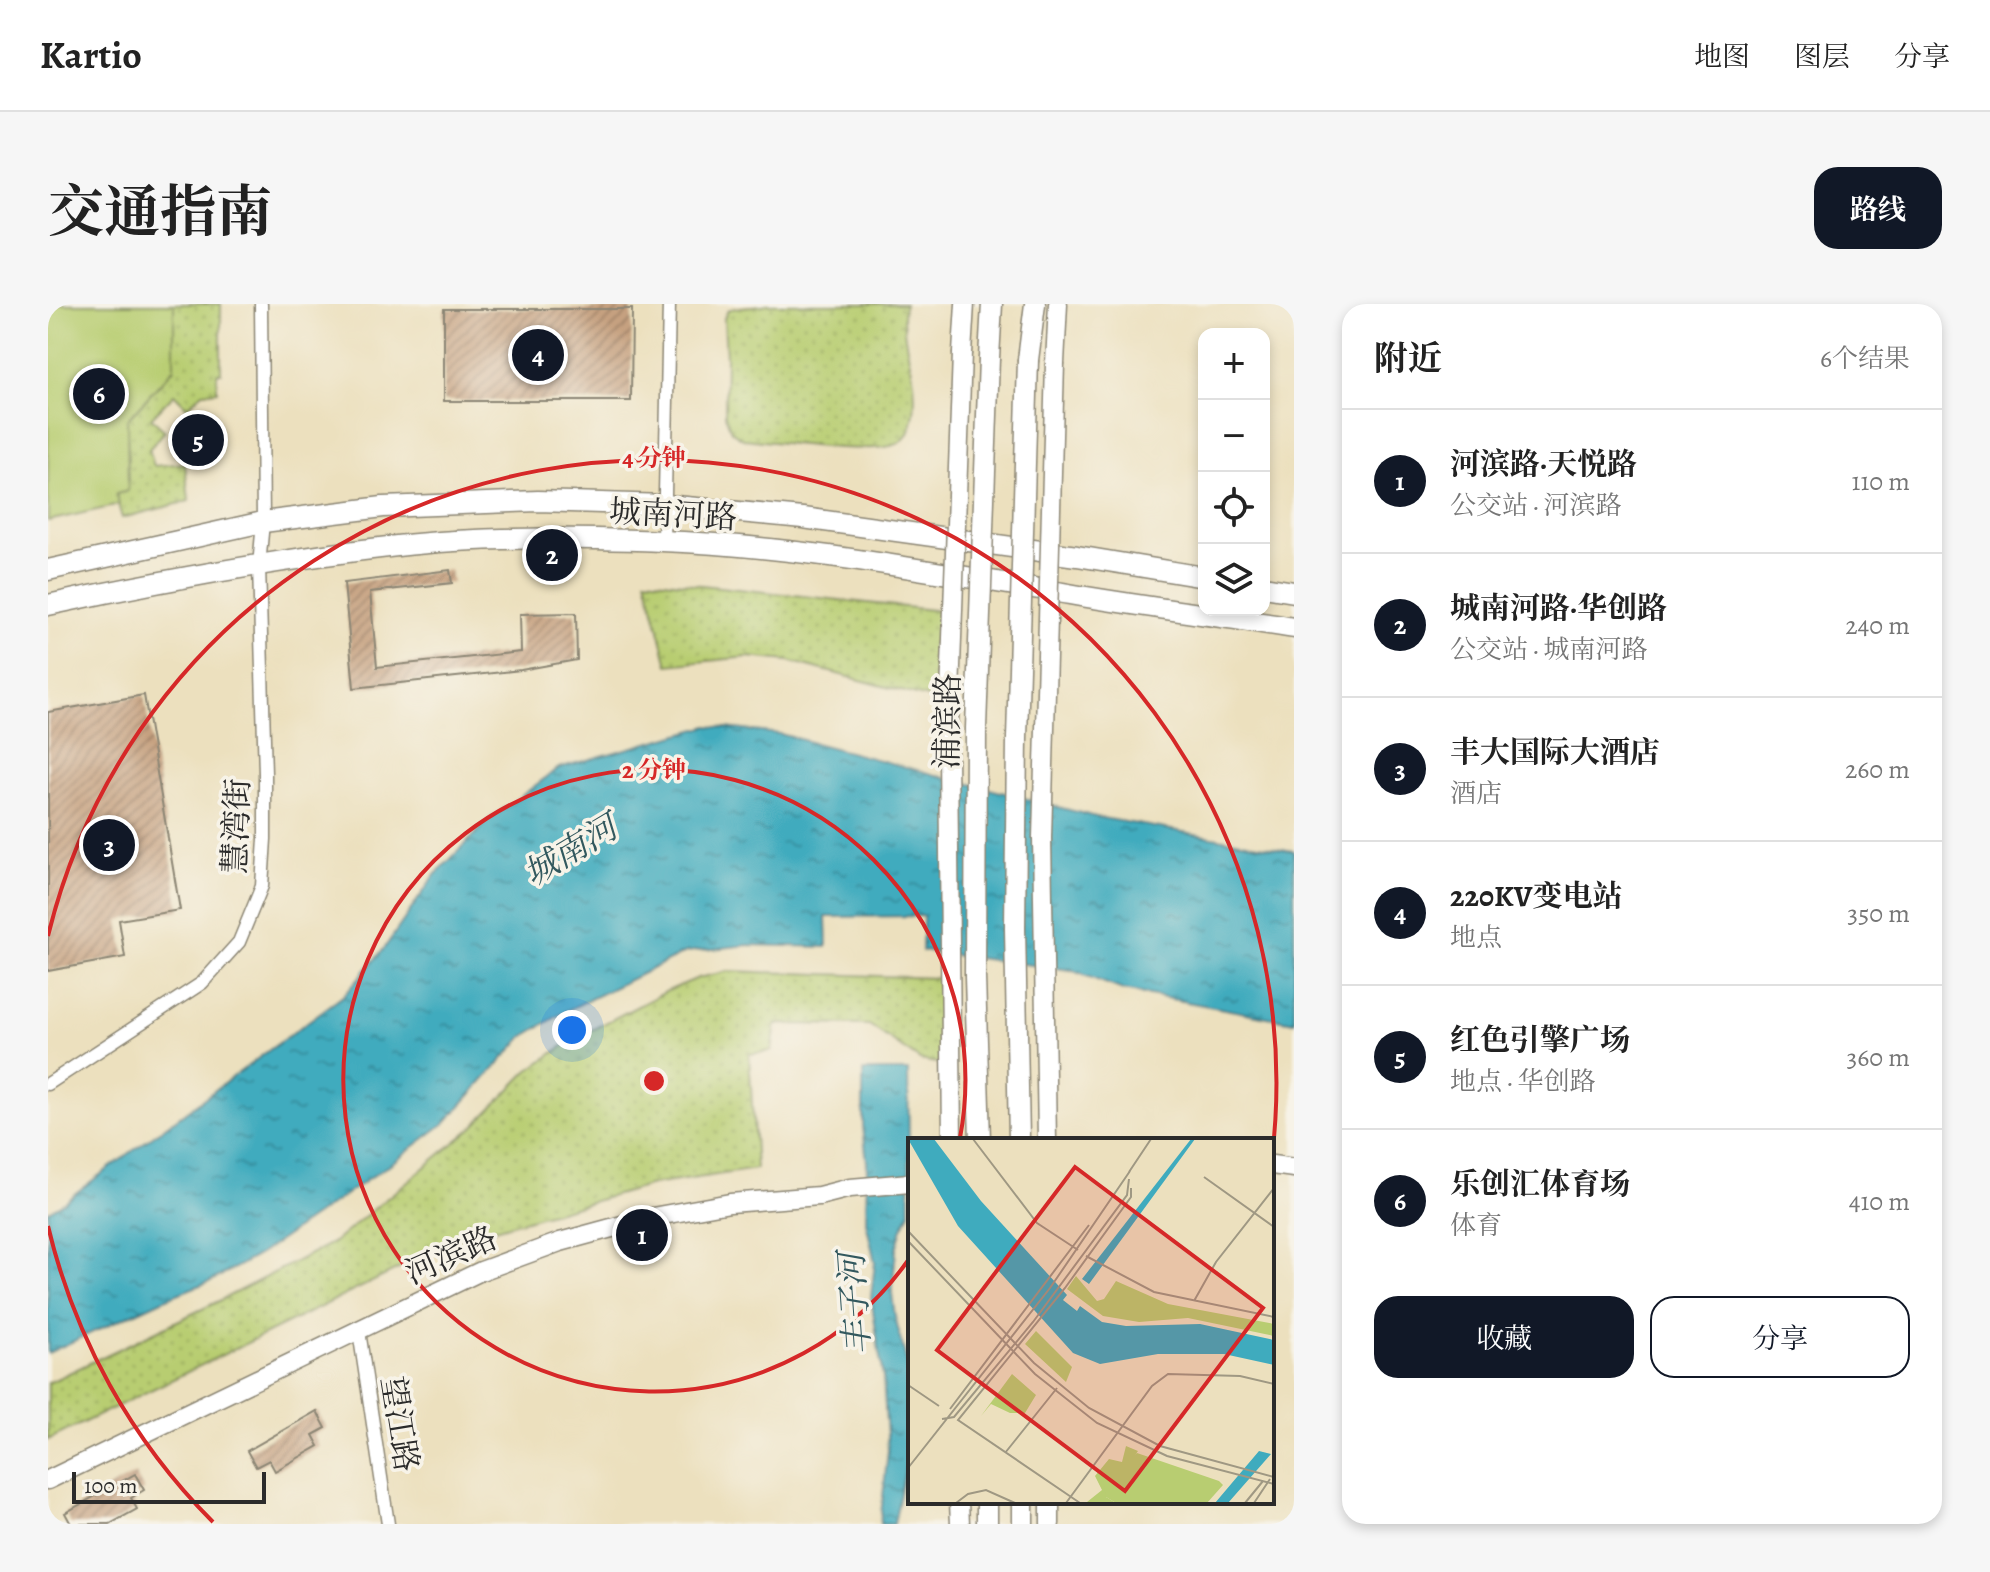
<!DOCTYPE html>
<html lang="zh">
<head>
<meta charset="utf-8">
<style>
	:root { --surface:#fff; --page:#f6f6f6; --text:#222; --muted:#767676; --line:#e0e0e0; --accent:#111827 }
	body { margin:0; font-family:Alegreya,"Noto Serif SC",serif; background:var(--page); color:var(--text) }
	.controls { position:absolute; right:24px; top:24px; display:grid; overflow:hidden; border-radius:16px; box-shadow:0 4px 12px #0003 }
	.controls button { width:72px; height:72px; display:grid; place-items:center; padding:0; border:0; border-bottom:2px solid var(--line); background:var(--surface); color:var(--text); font:40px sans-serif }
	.scale { position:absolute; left:24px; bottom:20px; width:194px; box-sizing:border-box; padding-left:8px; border:4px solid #2b2b2b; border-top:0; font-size:22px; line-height:28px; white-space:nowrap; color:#2b2b2b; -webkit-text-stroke:6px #f7f3e8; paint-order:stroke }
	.you { position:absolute; left:524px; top:726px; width:28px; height:28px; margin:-20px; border:6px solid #fff; border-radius:50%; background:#1a73e8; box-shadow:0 0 0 12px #1a73e833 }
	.badge { display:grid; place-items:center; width:52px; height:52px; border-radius:50%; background:var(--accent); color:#fff; font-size:26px; font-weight:700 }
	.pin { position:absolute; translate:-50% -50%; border:4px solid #fff; box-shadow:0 2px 8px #0006 }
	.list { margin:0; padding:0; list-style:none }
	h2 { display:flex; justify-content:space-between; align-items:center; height:104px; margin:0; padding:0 32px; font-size:34px }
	h2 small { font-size:26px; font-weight:400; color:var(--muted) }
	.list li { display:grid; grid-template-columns:52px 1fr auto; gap:24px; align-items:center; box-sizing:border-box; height:144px; padding:0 32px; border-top:2px solid var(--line) }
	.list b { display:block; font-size:30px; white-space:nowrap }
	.list p { margin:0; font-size:26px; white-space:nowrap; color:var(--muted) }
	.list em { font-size:26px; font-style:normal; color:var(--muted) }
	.actions { display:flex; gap:16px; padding:24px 32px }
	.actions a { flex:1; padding:18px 0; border:2px solid var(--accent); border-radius:24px; text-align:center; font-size:28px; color:var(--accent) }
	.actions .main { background:var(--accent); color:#fff }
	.icon { flex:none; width:44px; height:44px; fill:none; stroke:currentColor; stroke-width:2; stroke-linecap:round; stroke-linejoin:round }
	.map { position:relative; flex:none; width:1246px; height:1220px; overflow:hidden; border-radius:24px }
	header { display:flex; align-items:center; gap:48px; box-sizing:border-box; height:112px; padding:0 40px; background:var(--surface); border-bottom:2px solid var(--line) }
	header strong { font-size:38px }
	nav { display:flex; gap:44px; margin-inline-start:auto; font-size:28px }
	.intro { display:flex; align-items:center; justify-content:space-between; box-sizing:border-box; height:192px; padding:0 48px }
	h1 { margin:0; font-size:56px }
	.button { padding:20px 36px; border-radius:24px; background:var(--accent); color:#fff; font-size:28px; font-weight:700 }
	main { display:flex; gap:48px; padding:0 48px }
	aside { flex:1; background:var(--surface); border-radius:24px; box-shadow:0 4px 12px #0003 }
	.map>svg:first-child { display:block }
	.grass { fill:url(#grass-dots); stroke:#727c4e; stroke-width:2 }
	.pitch { fill:#b8cd71; stroke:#727c4e; stroke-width:2 }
	.water { fill:url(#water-ripples); stroke:#356b74; stroke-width:2 }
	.building { fill:url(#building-hatch) }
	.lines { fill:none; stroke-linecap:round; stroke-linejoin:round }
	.street-casing { stroke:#8c8674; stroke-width:15 }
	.secondary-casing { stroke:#8c8674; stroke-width:21 }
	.primary-casing { stroke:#8c8674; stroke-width:23 }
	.street { stroke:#fff; stroke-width:12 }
	.secondary { stroke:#fff; stroke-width:18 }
	.primary { stroke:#fff; stroke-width:20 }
	.secondary-bridge-casing { stroke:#8c8674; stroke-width:21; stroke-linecap:butt }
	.primary-bridge-casing { stroke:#8c8674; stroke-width:23; stroke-linecap:butt }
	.secondary-bridge { stroke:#fff; stroke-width:18 }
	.primary-bridge { stroke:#fff; stroke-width:20 }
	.ring { fill:none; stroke:#d62828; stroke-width:4 }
	.labels { text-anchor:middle; stroke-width:7; stroke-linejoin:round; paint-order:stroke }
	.street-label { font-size:32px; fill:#2b2b2b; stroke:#f7f3e8 }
	.water-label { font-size:34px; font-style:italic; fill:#32585e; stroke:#f7f3e8 }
	.inset-road { fill:none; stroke:#9f9883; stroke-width:2 }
	.view { fill:#d62828; fill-opacity:0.15; stroke:#d62828; stroke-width:4 }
	.inset-edge { fill:none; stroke:#2b2b2b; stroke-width:4 }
	.centre { fill:#d62828; stroke:#f7f3e8; stroke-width:4 }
	.ring-label { font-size:24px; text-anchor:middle; font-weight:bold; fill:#d62828; stroke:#f7f3e8; stroke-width:7; stroke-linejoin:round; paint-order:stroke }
</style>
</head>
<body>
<header>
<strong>Kartio</strong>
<nav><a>地图</a><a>图层</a><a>分享</a></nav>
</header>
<div class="intro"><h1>交通指南</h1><a class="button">路线</a></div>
<main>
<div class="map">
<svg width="1246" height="1220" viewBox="0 0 1246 1220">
	<defs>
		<pattern id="grass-dots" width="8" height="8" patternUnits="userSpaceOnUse" patternTransform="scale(2)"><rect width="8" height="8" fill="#b8cd71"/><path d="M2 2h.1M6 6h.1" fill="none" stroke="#9eb062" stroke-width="1.8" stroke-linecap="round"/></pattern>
		<pattern id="water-ripples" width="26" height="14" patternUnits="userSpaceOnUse" patternTransform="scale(2)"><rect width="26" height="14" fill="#3fabbe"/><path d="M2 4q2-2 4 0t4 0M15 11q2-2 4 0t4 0" fill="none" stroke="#358b9b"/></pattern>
		<pattern id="building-hatch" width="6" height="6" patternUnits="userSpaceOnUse" patternTransform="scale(2)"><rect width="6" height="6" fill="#c6a180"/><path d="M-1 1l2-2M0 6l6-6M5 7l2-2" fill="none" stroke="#a18369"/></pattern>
	</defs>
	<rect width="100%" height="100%" fill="#f7f3e8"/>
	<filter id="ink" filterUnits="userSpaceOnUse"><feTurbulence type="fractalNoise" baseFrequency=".0125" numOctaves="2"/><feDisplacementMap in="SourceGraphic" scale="16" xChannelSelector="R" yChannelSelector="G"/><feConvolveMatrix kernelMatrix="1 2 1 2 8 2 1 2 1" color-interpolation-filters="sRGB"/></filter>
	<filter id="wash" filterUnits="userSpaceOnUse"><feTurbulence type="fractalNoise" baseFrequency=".006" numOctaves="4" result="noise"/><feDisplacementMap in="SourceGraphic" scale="32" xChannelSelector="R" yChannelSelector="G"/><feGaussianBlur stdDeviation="1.8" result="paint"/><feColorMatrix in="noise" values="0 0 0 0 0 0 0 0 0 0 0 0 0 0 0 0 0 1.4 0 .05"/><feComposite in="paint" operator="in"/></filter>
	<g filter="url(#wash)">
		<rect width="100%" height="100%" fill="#ece0be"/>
		<!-- grass -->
		<path class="grass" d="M126 0H173V69H169V87L155 88 139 103 126 90 103 114 117 127 101 145 106 162 137 159 141 197 74 214 67 190 80 187 79 116 126 64Z
			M720 0H857C851 14 860 50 864 66 868 85 870 123 854 137 835 154 725 137 695 135L683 127 677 111 678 54 676 14 680 6C695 0 705 4 720 0Z
			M598 275 893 307 887 396 741 357 700 353 620 361Z
			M681 667 890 674 895 760 872 756 821 721 728 720 724 747 701 750 708 865 604 881 414 934 0 1136V1079L173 996 286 938 424 824 480 767 524 736 617 688 650 674Z"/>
		<!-- pitch -->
		<path class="pitch" d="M0 0H126V64L79 116 80 187 68 190 71 201 0 217Z"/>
		<!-- water -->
		<path class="water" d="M660 422 732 430 1048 513 1246 547V718L1075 686 1023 666 874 647 875 612 778 613 779 643 700 641 638 648 520 706 475 733 397 819 345 858 212 950 165 976 114 996 0 1049V907L14 899 296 691 335 646 387 571 442 515 511 464Z
			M815 767H860L862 909 854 924 848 946 844 989 847 1013 862 1071V1140L846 1220H832L840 1146 835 1074 823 993 827 958 818 918 819 858 815 822Z"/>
		<g id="blocks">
			<!-- building -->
			<path class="building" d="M396 5H584L583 97H396Z
				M402 266 404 279 322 288 329 363 473 348 472 310 528 309 529 356 473 366 306 384 296 279Z
				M96 391 132 606 71 616 77 653 0 667V408Z
				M269 1107 278 1124 265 1131 271 1142 227 1167 221 1156 208 1163 199 1147Z
				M87 1170 96 1186 83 1194 89 1205 62 1220H23L17 1209Z"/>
		</g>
	</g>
	<g filter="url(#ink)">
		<use href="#blocks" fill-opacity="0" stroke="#8c8674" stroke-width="2"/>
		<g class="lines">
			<defs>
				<path id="street" d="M616 237 621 0
					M0 780 154 679 191 638 214 582 217 535V470L211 262 215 218 213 0
					M311 1027 340 1220"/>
				<path id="secondary" d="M914 49 917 0
					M1007 59 1010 0
					M1224 861 1246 864
					M0 1176 433 967 512 938 604 913 682 899 771 892 802 884 862 879
					M911 1198 912 1220
					M1002 1198V1220"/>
				<path id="primary" d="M941 54 944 0
					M980 56 987 0
					M0 266 215 218 335 203 490 197 617 201 755 214 1029 252 1156 273
					M1216 283 1246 288
					M0 301C115 276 232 255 349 242 435 232 527 234 614 237 751 242 886 268 1021 290 1096 303 1171 312 1246 324
					M939 1198V1220
					M975 1198V1220"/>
			</defs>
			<!-- street casing -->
			<use href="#street" class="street-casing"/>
			<!-- secondary casing -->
			<use href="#secondary" class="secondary-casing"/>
			<!-- primary casing -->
			<use href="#primary" class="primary-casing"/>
			<!-- street -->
			<use href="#street" class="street"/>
			<!-- secondary -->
			<use href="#secondary" class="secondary"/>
			<!-- primary -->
			<use href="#primary" class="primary"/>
			<defs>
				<path id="secondary-bridge" d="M904 836 900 448 914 49
					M999 836 994 534 1007 59"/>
				<path id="primary-bridge" d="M932 836 927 673 928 424 941 54
					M971 836 967 624 969 434 980 56"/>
			</defs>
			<!-- secondary-bridge casing -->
			<use href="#secondary-bridge" class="secondary-bridge-casing"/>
			<!-- primary-bridge casing -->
			<use href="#primary-bridge" class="primary-bridge-casing"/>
			<!-- secondary-bridge -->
			<use href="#secondary-bridge" class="secondary-bridge"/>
			<!-- primary-bridge -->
			<use href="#primary-bridge" class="primary-bridge"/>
		</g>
	</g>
	<!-- distance rings -->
	<g class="ring">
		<path d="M861 955A311 311 0 1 1 912 834"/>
		<path d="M165 1218A623 623 0 0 1 0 922M0 632A623 623 0 0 1 1224 853"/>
	</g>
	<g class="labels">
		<!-- street labels -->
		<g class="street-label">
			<text transform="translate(625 210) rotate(3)" y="11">城南河路</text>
			<text transform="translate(899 417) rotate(-89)" y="11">浦滨路</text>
			<text transform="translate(188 522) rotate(-88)" y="11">慧湾街</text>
			<text transform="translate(403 951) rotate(-24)" y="11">河滨路</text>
			<text transform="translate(352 1120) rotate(81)" y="11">望江路</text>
		</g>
		<!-- water labels -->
		<g class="water-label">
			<text transform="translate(522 546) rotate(-31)" y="12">城南河</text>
			<text transform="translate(806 1000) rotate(-94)" y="12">丰子河</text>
		</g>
	</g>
	<!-- overview -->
	<g transform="translate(860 834)">
		<rect width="366" height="366" fill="#ece0be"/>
		<path d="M168 138 189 163 196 161 208 143 260 166 366 186V198L280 180 231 184 195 178 159 151ZM128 193 164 229 158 244 117 206ZM104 236 128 257 117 275H102L83 266 73 278ZM218 308 230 313 198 359 208 365 179 364 194 352 187 338 201 321 214 324Z" fill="#b8cd71"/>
		<path d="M229 315 311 343 315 347 299 365H208L198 359 195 342Z" fill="#b8cd71"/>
		<path d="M0 1H26L73 63 159 157 155 162 169 173 172 168 194 184 218 188 292 186 366 202V227L316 216H250L192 226 165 215 50 88ZM283 1H287L181 146 174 141ZM351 313 363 316 320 365H307Z" fill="#3fabbe"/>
		<path class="inset-road" d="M65 1 129 85 170 112M221 34 243 1M296 39 366 89M0 93 126 225 181 270 252 308 366 339M0 103 127 236 189 285 259 318 366 346M178 118 246 154 366 179M286 163 308 124 366 50M0 247 31 268M42 271 181 87M34 281 46 279 125 184 219 57 221 41M97 315 149 250M0 330 142 150 222 33M48 365 60 356 78 352 107 365M158 365 244 248 260 236 332 238 366 246M172 365 50 282 157 150 223 59V50M337 365 355 343M346 365 362 341"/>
		<path class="view" d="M167 29 355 170 217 353 29 212Z"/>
		<rect width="366" height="366" class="inset-edge"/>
	</g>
	<circle cx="606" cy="777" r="12" class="centre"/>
	<g class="ring-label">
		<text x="606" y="162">4 分钟</text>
		<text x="606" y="474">2 分钟</text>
	</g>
</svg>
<div class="controls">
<button>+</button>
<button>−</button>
<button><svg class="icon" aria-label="locate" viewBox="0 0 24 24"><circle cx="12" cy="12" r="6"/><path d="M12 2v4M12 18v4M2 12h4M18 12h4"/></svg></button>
<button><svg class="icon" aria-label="layers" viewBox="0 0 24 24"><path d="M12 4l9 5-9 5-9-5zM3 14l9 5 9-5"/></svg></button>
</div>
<div class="scale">100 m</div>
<div class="you"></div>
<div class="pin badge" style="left:594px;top:931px">1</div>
<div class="pin badge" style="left:504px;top:251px">2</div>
<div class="pin badge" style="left:61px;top:541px">3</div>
<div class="pin badge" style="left:490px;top:51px">4</div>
<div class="pin badge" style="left:150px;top:136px">5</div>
<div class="pin badge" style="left:51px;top:90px">6</div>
</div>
<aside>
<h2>附近<small>6个结果</small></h2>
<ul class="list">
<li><span class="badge">1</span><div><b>河滨路·天悦路</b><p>公交站 · 河滨路</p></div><em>110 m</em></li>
<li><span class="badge">2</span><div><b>城南河路·华创路</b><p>公交站 · 城南河路</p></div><em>240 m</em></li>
<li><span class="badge">3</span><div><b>丰大国际大酒店</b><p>酒店</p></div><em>260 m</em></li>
<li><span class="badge">4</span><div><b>220KV变电站</b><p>地点</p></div><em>350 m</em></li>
<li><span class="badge">5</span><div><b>红色引擎广场</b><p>地点 · 华创路</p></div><em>360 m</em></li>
<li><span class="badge">6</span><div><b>乐创汇体育场</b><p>体育</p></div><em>410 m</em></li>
</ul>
<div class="actions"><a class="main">收藏</a><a>分享</a></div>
</aside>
</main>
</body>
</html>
